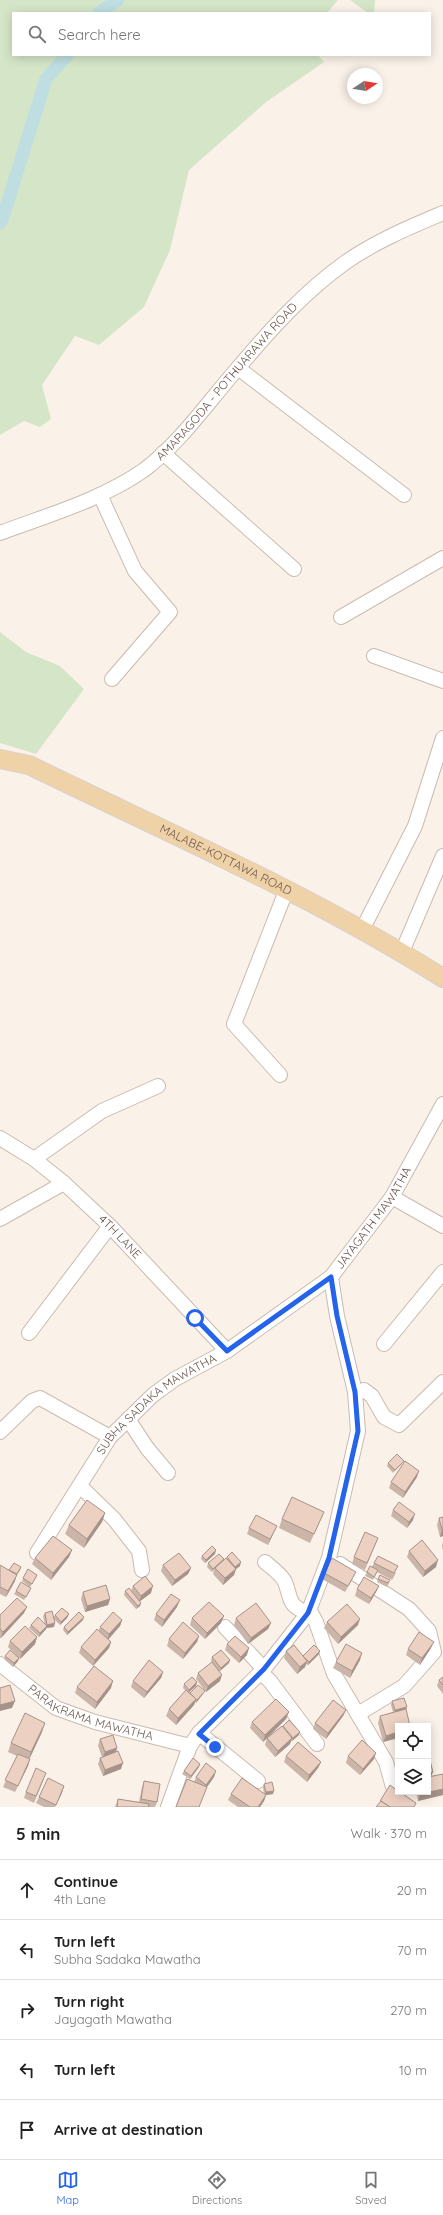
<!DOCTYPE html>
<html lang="en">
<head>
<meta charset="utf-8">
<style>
	:root { --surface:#fff; --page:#f2f2f2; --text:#222; --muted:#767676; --line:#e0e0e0; --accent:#2563eb }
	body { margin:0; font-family:Quicksand,sans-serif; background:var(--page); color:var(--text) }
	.controls { position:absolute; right:12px; bottom:12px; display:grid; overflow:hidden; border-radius:0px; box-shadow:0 2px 10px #0003 }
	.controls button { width:36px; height:36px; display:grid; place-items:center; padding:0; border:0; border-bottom:1px solid var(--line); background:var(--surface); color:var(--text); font:20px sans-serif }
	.compass { position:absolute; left:347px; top:68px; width:36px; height:36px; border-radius:50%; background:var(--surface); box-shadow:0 2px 10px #0003; rotate:78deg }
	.stop { position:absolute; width:12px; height:12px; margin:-9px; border:3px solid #2563eb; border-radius:50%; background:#fff }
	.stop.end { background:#2563eb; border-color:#fff; box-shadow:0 1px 4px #0008 }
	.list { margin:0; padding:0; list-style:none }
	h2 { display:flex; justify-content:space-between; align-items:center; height:52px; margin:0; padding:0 16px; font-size:17px }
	h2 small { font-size:13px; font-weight:400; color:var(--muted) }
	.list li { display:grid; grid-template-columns:26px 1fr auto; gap:12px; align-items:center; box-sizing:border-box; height:60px; padding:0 16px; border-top:1px solid var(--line) }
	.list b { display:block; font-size:15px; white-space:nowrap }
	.list p { margin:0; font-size:13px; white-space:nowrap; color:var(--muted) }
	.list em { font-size:13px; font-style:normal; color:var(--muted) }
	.icon { flex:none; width:22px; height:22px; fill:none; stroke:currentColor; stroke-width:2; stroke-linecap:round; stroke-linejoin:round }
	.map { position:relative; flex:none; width:443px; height:1807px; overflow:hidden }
	.search { position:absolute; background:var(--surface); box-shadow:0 2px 10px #0003; left:12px; right:12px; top:12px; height:44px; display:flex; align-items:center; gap:10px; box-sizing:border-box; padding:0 14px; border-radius:0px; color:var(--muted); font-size:15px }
	.sheet { height:352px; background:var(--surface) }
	nav { display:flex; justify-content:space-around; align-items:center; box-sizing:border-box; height:56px; border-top:1px solid var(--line); background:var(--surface); font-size:11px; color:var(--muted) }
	nav a { display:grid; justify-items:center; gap:2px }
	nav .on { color:var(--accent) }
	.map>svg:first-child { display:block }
	.green { fill:#d5e6c8 }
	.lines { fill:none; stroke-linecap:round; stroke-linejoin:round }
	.canal { stroke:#bedee1; stroke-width:13 }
	.minor-casing { stroke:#cabaaf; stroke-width:16 }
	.major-casing { stroke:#d7d1ce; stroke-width:20 }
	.minor { stroke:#fff; stroke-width:14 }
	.major { stroke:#f0d2a8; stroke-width:18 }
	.wall { fill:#cbb4a8 }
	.shaded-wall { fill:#a59288 }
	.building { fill:#ecd1c3; stroke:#a59288 }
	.route { stroke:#2563eb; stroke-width:5 }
	.labels { text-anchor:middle; stroke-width:4; stroke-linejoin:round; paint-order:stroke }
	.street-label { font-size:12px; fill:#70594f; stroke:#fdf6ed }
</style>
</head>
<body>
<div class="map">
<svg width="443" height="1807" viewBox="0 0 443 1807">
	<rect width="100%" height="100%" fill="#faf2e8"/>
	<!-- green -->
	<path class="green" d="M0 0H338L327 13H13V55H318L324 62 265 103 189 170 170 250 144 307 99 345 75 336 42 385 51 419 40 427 24 421 0 435Z
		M350 0H375L374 13H368Z
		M0 632 26 652 60 666 84 689 36 754 0 743Z"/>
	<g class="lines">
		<!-- canal -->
		<path class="canal" d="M99 13 118 0
			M0 223 4 214 46 79 67 55"/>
		<defs>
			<g id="minor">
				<path d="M238 368 404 495"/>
				<path d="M163 453 294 569"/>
				<path d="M100 495 135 571 170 612 112 679"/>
				<path id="s1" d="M0 533C48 515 101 500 144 470 181 442 208 402 238 368 270 330 305 291 346 262 376 241 410 227 443 213"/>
				<path d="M341 617 443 558"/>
				<path d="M374 656 443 681"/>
				<path d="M362 930 415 826 443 738"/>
				<path d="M402 952 443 856"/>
				<path d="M280 1075 234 1024 286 891"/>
				<path id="s2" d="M0 1138 34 1159 64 1183 110 1226 227 1351"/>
				<path d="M34 1159 102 1111 158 1086"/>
				<path d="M392 1197 443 1226"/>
				<path d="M0 1219 64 1183"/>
				<path d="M29 1333 110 1226"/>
				<path d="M384 1344 443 1272"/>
				<path d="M355 1392 364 1390 372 1396 384 1417 399 1425 443 1382"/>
				<path d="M128 1419 147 1448 168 1473"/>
				<path d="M0 1432 32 1401 40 1398 110 1437"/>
				<path d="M80 1486 114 1519 139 1551 142 1570"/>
				<path id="s3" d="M37 1553 110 1437 153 1395 175 1379 227 1351 331 1277 392 1197 443 1104"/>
				<path d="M265 1562C271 1567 282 1575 285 1582 292 1600 287 1605 308 1613"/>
				<path d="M340 1564 409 1609 429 1631 434 1652 404 1686 358 1714"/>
				<path d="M309 1609 316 1622 334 1674 386 1762 393 1787"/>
				<path d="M225 1627 264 1669"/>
				<path id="s4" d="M0 1664 56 1708 95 1722 190 1746"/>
				<path d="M260 1672 270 1681 317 1744"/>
				<path d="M199 1733 258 1781"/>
				<path d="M168 1807 190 1746 199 1733 264 1669 308 1613 329 1558 358 1431 355 1392 337 1316 331 1277"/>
			</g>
			<g id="major">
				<path id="s5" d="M0 759 29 765C168 833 312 895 443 978"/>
			</g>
		</defs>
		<!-- minor casing -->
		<use href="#minor" class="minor-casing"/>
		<!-- major casing -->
		<use href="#major" class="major-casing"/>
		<!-- minor -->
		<use href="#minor" class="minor"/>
		<!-- major -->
		<use href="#major" class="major"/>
	</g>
	<!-- wall -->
	<path class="wall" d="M388 1463 402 1464 393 1473 387 1466Z
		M417 1477 403 1498 389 1488 391 1482Z
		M393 1510 413 1520 407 1528 391 1516Z
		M324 1512 320 1521 310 1543 279 1528 282 1519Z
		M105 1513 102 1522 84 1548 65 1534 69 1525Z
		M443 1517V1536L440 1537 437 1525 439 1518Z
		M277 1526 274 1532 268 1545 247 1534 249 1528Z
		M378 1538 365 1570 352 1564 354 1557Z
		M443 1542V1551L442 1546Z
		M72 1550 69 1557 51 1580 32 1564 35 1558Z
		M409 1551 436 1567 423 1577 407 1557Z
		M215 1554 205 1563 201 1559 202 1556Z
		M227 1557 240 1566 236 1569 234 1575 223 1585 213 1574 214 1570 212 1572 207 1567 208 1563 226 1559Z
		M374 1563 396 1573 392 1580 377 1572 373 1580 365 1576 367 1572 372 1567Z
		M0 1565 9 1570H20L16 1576 15 1581 6 1597 0 1594Z
		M163 1565 191 1568 188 1574 172 1586 161 1571Z
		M324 1573 353 1578 345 1592 322 1579Z
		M37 1575 36 1578 30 1587 22 1581 23 1578Z
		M380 1575 389 1583 387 1587 377 1582Z
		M133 1586 151 1593 140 1601V1606L136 1609 124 1595 125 1591H131Z
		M379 1586 376 1592 369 1604 355 1596 357 1589Z
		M16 1591H30L24 1600 14 1594Z
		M83 1592 110 1599 108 1605 85 1612 81 1599Z
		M177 1607 162 1627 154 1620 156 1614Z
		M24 1613 1 1638H0V1615Z
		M45 1613 54 1617 55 1615 69 1614 67 1618 60 1625 54 1619V1627L46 1628V1629L39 1637 29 1628 31 1625H45L43 1616Z
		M192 1618 221 1623 205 1639 190 1625Z
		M236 1618 271 1623 268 1629 248 1644 234 1625Z
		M83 1620 67 1635 63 1630 64 1627Z
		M122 1620 120 1626 108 1639 111 1642 109 1648 93 1666 79 1653 81 1647 99 1630 100 1627Z
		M327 1622 358 1625 338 1644 324 1628Z
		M199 1636 197 1642 183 1659 167 1646 169 1639Z
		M37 1637 35 1644 20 1659 19 1658 18 1661 13 1667 4 1659 5 1656H17L8 1647 10 1641Z
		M227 1644 247 1655 239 1663 225 1650Z
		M431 1648 420 1665 406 1655 408 1649Z
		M286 1651 303 1656 319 1654 308 1665 306 1664 305 1667 297 1674 284 1658Z
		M212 1657 230 1660 229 1663 220 1671V1681L206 1692 196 1679 198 1673 212 1662 211 1661Z
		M360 1660 350 1678 333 1668 336 1662Z
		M163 1672 161 1678 144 1698 131 1687 133 1681Z
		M443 1677V1694L437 1686 439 1680Z
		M197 1682 196 1686 189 1692 190 1693 203 1694 196 1703 195 1702 194 1705 176 1725 166 1716 169 1709 186 1691 183 1688 184 1684Z
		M77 1687 111 1688 95 1709 75 1693Z
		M392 1701 406 1709 398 1726V1738L383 1742 378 1723 380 1716 393 1712 391 1705Z
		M346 1710 343 1716 326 1739 313 1729 315 1723Z
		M286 1719 263 1742 250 1728 252 1722Z
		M42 1732 29 1759 28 1766 15 1792 3 1787 17 1756 8 1752 11 1743Z
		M299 1735 292 1741H291L290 1744 275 1757 265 1745 267 1738Z
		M100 1739 117 1748 116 1752 121 1769 103 1776 98 1764 100 1758 102 1757 98 1746Z
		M428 1751 433 1772 431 1777 443 1774V1795L418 1801 416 1792H428Z
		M286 1756 321 1762 318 1768 307 1782 284 1762Z
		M348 1756 374 1759 360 1775 346 1763Z
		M199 1767 190 1779 182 1774 184 1771Z
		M196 1777H214L207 1787 194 1782Z
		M44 1779 34 1803 24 1798 26 1792Z
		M144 1781 157 1802 155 1807H115L118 1799 139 1802 142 1787Z
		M264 1784 273 1794 266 1795 264 1801 260 1807H238L228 1800 231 1794H264L263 1787Z
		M62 1793 55 1807H44L36 1803 39 1797Z"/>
	<!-- shaded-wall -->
	<path class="shaded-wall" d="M419 1471 417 1477 403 1498 405 1492Z
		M105 1513 102 1522 84 1548 87 1539Z
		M415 1514 413 1520 407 1528 409 1522Z
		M277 1526 274 1532 268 1545 270 1539Z
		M442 1530H443V1536L440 1537Z
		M72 1550 69 1557 51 1580 53 1573Z
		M216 1550 215 1554 205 1563 206 1560Z
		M438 1560 436 1567 423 1577 425 1571Z
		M241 1562 240 1566 236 1569 234 1575 223 1585 225 1578 234 1570 235 1567Z
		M21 1567 20 1570 16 1576 15 1581 6 1597 8 1591 16 1575Z
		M191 1568 188 1574 172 1586 175 1580Z
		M153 1586 151 1593 139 1602 141 1596Z
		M379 1586 376 1592 369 1604 371 1598Z
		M110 1599 108 1605 85 1612 87 1606Z
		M180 1600 177 1607 162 1627 164 1620Z
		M141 1603 140 1606 136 1609 138 1606Z
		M27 1607 24 1613 1 1638 3 1632Z
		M69 1614 67 1618 60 1625 61 1622Z
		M224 1616 221 1623 205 1639 207 1633Z
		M84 1617 83 1620 67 1635 68 1632Z
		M360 1619 358 1625 338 1644 341 1637Z
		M122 1620 120 1626 107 1641 109 1634Z
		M55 1623 54 1627 46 1628 47 1625Z
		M271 1623 268 1629 248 1644 251 1638Z
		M47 1626 46 1629 39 1637 40 1633Z
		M199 1636 197 1642 183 1659 185 1653Z
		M37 1637 35 1644 20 1659 22 1652Z
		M111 1642 109 1648 93 1666 95 1660Z
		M434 1642 431 1648 420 1665 422 1658Z
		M249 1648 247 1655 239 1663 241 1657Z
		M320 1651 319 1654 308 1665 309 1662Z
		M362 1653 360 1660 350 1678 352 1671Z
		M19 1658 18 1661 13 1667 14 1663Z
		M230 1660 229 1663 220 1671 221 1668Z
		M307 1661 305 1667 297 1674 300 1667Z
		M163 1672 161 1678 144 1698 147 1692Z
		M222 1675 220 1681 206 1692 208 1686Z
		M113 1681 111 1688 95 1709 97 1702Z
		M197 1682 196 1686 188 1693 189 1690Z
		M205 1691 203 1694 196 1703 197 1700Z
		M196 1699 194 1705 176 1725 178 1718Z
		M15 1701 12 1708 0 1711V1705Z
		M407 1707 406 1710 394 1713 395 1710Z
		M346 1710 343 1716 326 1739 328 1733Z
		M289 1712 286 1719 263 1742 265 1735Z
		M45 1723 42 1732 28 1762 31 1752Z
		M300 1732 299 1735 292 1741 293 1738Z
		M398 1732V1738L383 1742 386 1736Z
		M292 1738 290 1744 275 1757 278 1751Z
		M117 1748 115 1754 102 1759 105 1752Z
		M376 1753 374 1759 360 1775 363 1769Z
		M30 1759 28 1766 15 1792 18 1786Z
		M321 1762 318 1768 307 1782 309 1775Z
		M123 1763 121 1769 103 1776 105 1770Z
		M200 1764 199 1767 190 1779 191 1776Z
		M216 1771 214 1777 204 1791 206 1785Z
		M433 1772 430 1779H428V1773Z
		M64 1786 62 1793 55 1807Z
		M443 1789V1795L418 1801 420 1794Z
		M274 1791 273 1794 265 1795 266 1792Z
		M266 1795 264 1801 260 1807H258Z"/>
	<!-- building -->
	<path class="building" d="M397 1454 404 1461 395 1470 388 1463Z
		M405 1461 419 1471 405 1492 391 1482Z
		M292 1497 324 1512 314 1534 282 1519Z
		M87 1500 105 1513 87 1539 69 1525Z
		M399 1502 415 1514 409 1522 393 1510Z
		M256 1515 277 1526 270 1539 249 1528Z
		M443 1517V1530H442L439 1518Z
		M365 1532 378 1538 367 1563 354 1557Z
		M53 1536 72 1550 53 1573 35 1558Z
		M422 1540 438 1560 425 1571 409 1551Z
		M212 1546 216 1550 206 1560 202 1556Z
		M232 1552 241 1562 235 1567 227 1557Z
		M179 1553 191 1568 175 1580 163 1565Z
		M219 1554 224 1559 213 1569 208 1563Z
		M378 1556 398 1566 394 1573 374 1563Z
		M226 1558 236 1569 225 1578 215 1568Z
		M332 1558 356 1572 348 1586 324 1573Z
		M14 1563 21 1567 17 1574 9 1570Z
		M0 1565 17 1575 8 1591 0 1587Z
		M370 1566 378 1570 374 1577 367 1572Z
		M28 1569 37 1575 32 1584 23 1578Z
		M380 1575 390 1580 388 1583 378 1579Z
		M145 1576 153 1586 141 1596 133 1586Z
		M364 1577 379 1586 371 1598 357 1589Z
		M21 1582 31 1588 26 1597 16 1591Z
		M106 1585 110 1599 87 1606 83 1592Z
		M129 1588 141 1603 138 1606 125 1591Z
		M171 1594 180 1600 164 1620 156 1614Z
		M17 1598 27 1607 3 1632 0 1629V1615Z
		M209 1602 224 1616 207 1633 192 1618Z
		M256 1603 271 1623 251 1638 236 1618Z
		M347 1604 360 1619 341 1637 327 1622Z
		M62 1608 69 1614 61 1622 55 1615Z
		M52 1611 55 1623 47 1625 45 1613Z
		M79 1612 84 1617 68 1632 64 1627Z
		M113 1612 122 1620 109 1634 100 1627Z
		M38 1617 47 1626 40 1633 31 1625Z
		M183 1622 199 1636 185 1653 169 1639Z
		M25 1626 37 1637 22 1652 10 1641Z
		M97 1629 111 1642 95 1660 81 1647Z
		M419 1632 434 1642 422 1658 408 1649Z
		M235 1636 249 1648 241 1657 227 1644Z
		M346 1644 362 1653 352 1671 336 1662Z
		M294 1645 307 1661 300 1667 286 1651Z
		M314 1645 320 1651 309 1662 303 1656Z
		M10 1650 19 1658 14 1663 5 1656Z
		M221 1650 230 1660 221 1668 212 1657Z
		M149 1660 163 1672 147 1692 133 1681Z
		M212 1662 222 1675 208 1686 198 1673Z
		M94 1666 113 1681 97 1702 77 1687Z
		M192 1677 197 1682 189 1690 184 1684Z
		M443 1677V1685L439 1680Z
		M10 1685 15 1701 0 1705V1688Z
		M198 1685 205 1691 197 1700 190 1693Z
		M186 1690 196 1699 178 1718 169 1709Z
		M404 1698 407 1707 395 1710 392 1701Z
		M276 1699 289 1712 265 1735 252 1722Z
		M333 1700 346 1710 328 1733 315 1723Z
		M406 1709 410 1726H398V1732L386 1736 380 1716Z
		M25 1713 45 1723 31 1752 11 1743Z
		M289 1720 300 1732 293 1738 283 1726Z
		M282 1726 292 1738 278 1751 267 1738Z
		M113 1735 117 1748 105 1752 100 1739Z
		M362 1740 376 1753 363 1769 348 1756Z
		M298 1742 321 1762 309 1775 286 1756Z
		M118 1751 123 1763 105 1770 100 1758Z
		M428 1753 433 1772 428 1773Z
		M18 1754 30 1759 18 1786 5 1780Z
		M193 1758 200 1764 191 1776 184 1771Z
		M206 1763 216 1771 206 1785 196 1777Z
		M36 1768 46 1773 36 1796 26 1792Z
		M443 1774V1789L420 1794 419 1792H428V1777Z
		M48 1778 64 1786 56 1805 39 1797Z
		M242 1778 266 1795 258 1807H250L231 1794Z
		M187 1779 207 1787 199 1807H176Z
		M144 1781 160 1784 157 1802 141 1799Z
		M272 1782 274 1791 266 1792 264 1784Z
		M390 1785 398 1791V1792H400L416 1803 414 1807H390L381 1801H380Z
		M118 1799 149 1804 148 1807H117Z
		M381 1801 390 1807H376Z"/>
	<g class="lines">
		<!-- route -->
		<path class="route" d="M195 1318 227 1351 331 1277 337 1316 355 1392 358 1431 329 1558 308 1613 264 1669 199 1734 215 1747"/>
	</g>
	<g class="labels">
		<!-- street labels -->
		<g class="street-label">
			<text dy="4" stroke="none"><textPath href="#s1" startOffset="279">AMARAGODA - POTHUARAWA ROAD</textPath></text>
			<text dy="4" stroke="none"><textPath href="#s5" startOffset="248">MALABE-KOTTAWA ROAD</textPath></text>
			<text dy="4" stroke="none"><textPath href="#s3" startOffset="484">JAYAGATH MAWATHA</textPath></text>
			<text dy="4" stroke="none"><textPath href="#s2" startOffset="156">4TH LANE</textPath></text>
			<text dy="4" stroke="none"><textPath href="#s3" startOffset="194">SUBHA SADAKA MAWATHA</textPath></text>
			<text dy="4" stroke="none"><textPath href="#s4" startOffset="105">PARAKRAMA MAWATHA</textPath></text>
		</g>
	</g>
</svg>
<div class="controls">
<button><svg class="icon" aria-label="locate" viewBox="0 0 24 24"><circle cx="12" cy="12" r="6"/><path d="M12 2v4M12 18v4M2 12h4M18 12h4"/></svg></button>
<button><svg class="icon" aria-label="layers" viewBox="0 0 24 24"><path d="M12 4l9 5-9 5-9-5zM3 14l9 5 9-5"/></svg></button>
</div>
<svg class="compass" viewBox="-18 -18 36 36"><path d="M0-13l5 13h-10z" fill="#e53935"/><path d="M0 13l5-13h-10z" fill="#767676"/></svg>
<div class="stop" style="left:195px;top:1318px"></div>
<div class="stop end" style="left:215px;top:1747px"></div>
<div class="search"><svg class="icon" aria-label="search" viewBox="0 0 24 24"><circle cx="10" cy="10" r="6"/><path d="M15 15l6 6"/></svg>Search here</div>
</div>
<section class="sheet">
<h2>5 min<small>Walk · 370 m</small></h2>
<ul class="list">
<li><svg class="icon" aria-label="ahead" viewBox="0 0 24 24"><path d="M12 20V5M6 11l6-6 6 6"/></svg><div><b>Continue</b><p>4th Lane</p></div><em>20 m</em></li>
<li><svg class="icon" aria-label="left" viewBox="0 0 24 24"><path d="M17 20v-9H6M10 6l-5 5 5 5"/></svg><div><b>Turn left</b><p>Subha Sadaka Mawatha</p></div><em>70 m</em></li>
<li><svg class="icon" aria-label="right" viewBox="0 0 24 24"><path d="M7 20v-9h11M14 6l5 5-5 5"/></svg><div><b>Turn right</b><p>Jayagath Mawatha</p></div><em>270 m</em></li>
<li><svg class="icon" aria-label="left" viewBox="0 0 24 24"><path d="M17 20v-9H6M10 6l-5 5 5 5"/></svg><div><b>Turn left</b></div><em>10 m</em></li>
<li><svg class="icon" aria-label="arrive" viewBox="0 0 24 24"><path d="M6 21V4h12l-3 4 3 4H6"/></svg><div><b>Arrive at destination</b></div></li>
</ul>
</section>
<nav>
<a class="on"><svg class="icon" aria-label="map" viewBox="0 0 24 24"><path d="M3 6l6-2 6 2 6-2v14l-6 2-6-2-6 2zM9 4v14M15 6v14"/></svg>Map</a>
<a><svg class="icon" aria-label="directions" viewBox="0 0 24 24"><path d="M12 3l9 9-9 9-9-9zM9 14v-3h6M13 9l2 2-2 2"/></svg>Directions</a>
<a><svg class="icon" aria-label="saved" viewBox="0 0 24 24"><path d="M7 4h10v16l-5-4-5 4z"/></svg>Saved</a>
</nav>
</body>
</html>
